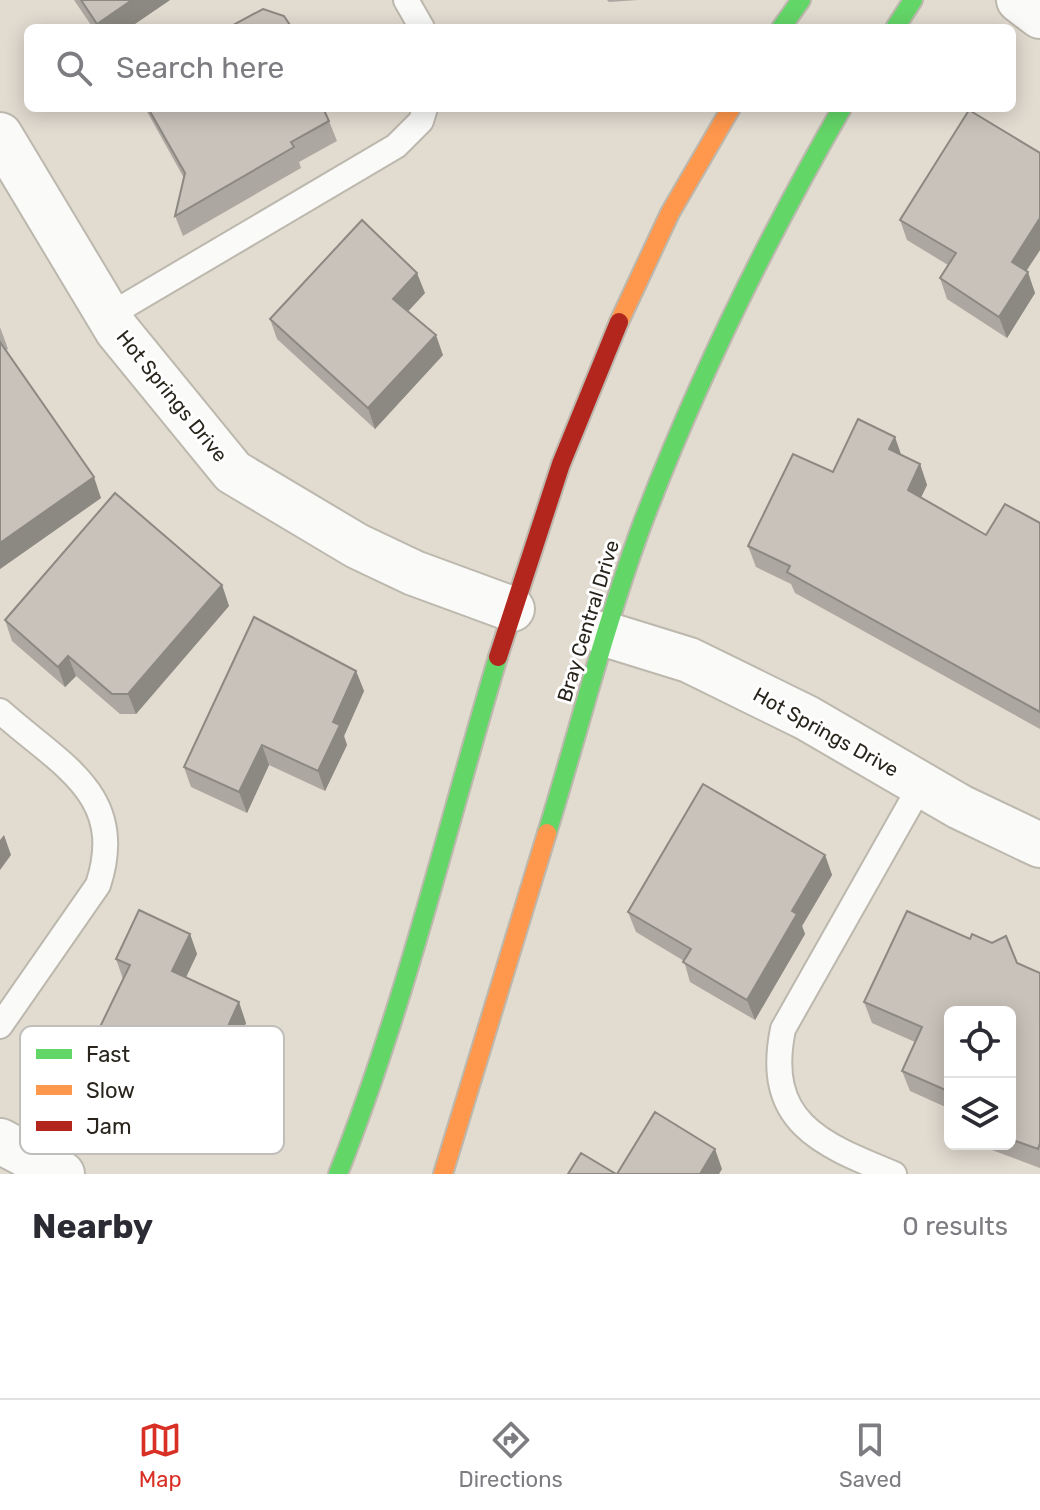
<!DOCTYPE html>
<html lang="en">
<head>
<meta charset="utf-8">
<style>
	:root { --surface:#fff; --page:#f7f7f7; --text:#2b2b33; --muted:#7c7c81; --line:#e1e1e2; --accent:#d93025 }
	body { margin:0; font-family:Rubik,sans-serif; background:var(--page); color:var(--text) }
	.controls { position:absolute; right:24px; bottom:24px; display:grid; overflow:hidden; border-radius:12px; box-shadow:0 4px 20px #0003 }
	.controls button { width:72px; height:72px; display:grid; place-items:center; padding:0; border:0; border-bottom:2px solid var(--line); background:var(--surface); color:var(--text); font:40px sans-serif }
	.list { margin:0; padding:0; list-style:none }
	h2 { display:flex; justify-content:space-between; align-items:center; height:104px; margin:0; padding:0 32px; font-size:34px }
	h2 small { font-size:26px; font-weight:400; color:var(--muted) }
	.icon { flex:none; width:44px; height:44px; fill:none; stroke:currentColor; stroke-width:2; stroke-linecap:round; stroke-linejoin:round }
	.map { position:relative; flex:none; width:1040px; height:1174px; overflow:hidden }
	.search { position:absolute; background:var(--surface); box-shadow:0 4px 20px #0003; left:24px; right:24px; top:24px; height:88px; display:flex; align-items:center; gap:20px; box-sizing:border-box; padding:0 28px; border-radius:12px; color:var(--muted); font-size:30px }
	.sheet { height:224px; background:var(--surface) }
	nav { display:flex; justify-content:space-around; align-items:center; box-sizing:border-box; height:112px; border-top:2px solid var(--line); background:var(--surface); font-size:22px; color:var(--muted) }
	nav a { display:grid; justify-items:center; gap:4px }
	nav .on { color:var(--accent) }
	.map>svg:first-child { display:block }
	.lines { fill:none; stroke-linecap:round; stroke-linejoin:round }
	.lane-casing { stroke:#bdb8ae; stroke-width:28 }
	.street-casing { stroke:#bdb8ae; stroke-width:48 }
	.fast-casing { stroke:#bdb8ae; stroke-width:22 }
	.slow-casing { stroke:#bdb8ae; stroke-width:22 }
	.jam-casing { stroke:#bdb8ae; stroke-width:22 }
	.lane { stroke:#fafaf8; stroke-width:24 }
	.street { stroke:#fafaf8; stroke-width:44 }
	.fast { stroke:#63d668; stroke-width:18 }
	.slow { stroke:#ff974d; stroke-width:18 }
	.jam { stroke:#b3261e; stroke-width:18 }
	.wall { fill:#aca7a0 }
	.shaded-wall { fill:#8c8882 }
	.building { fill:#c8c2ba; stroke:#8c8882; stroke-width:2 }
	.labels { text-anchor:middle; stroke-width:6; stroke-linejoin:round; paint-order:stroke }
	.street-label { font-size:20px; fill:#29251d; stroke:#fff }
	.key { fill:#fff; stroke:#bfbebb; stroke-width:2 }
	.key-label { font-size:22px; fill:#29251d }
</style>
</head>
<body>
<div class="map">
<svg width="1040" height="1174" viewBox="0 0 1040 1174">
	<rect width="100%" height="100%" fill="#e1dbd0"/>
	<g class="lines">
		<defs>
			<path id="lane" d="M406 0 422 28
				M108 316 396 146 421 121 425 108
				M0 711C60 765 128 794 98 885L0 1026
				M894 1174C820 1144 764 1122 783 1029L921 785"/>
			<path id="street" d="M1019 0 1040 16
				M0 135 117 330 233 472 357 546 414 573 512 609
				M605 634 689 660 807 718 960 807 1040 845
				M0 1141 62 1174"/>
			<path id="fast" d="M781 28 801 0
				M895 28 913 0
				M547 833C578 733 604 629 640 530 695 384 764 244 842 108
				M338 1174C405 1005 446 831 498 657"/>
			<path id="slow" d="M619 322 670 213 731 108
				M443 1174 547 833"/>
			<path id="jam" d="M498 657 561 464 619 322"/>
		</defs>
		<!-- lane casing -->
		<use href="#lane" class="lane-casing"/>
		<!-- street casing -->
		<use href="#street" class="street-casing"/>
		<!-- fast casing -->
		<use href="#fast" class="fast-casing"/>
		<!-- slow casing -->
		<use href="#slow" class="slow-casing"/>
		<!-- jam casing -->
		<use href="#jam" class="jam-casing"/>
		<!-- lane -->
		<use href="#lane" class="lane"/>
		<!-- street -->
		<use href="#street" class="street"/>
		<!-- fast -->
		<use href="#fast" class="fast"/>
		<!-- slow -->
		<use href="#slow" class="slow"/>
		<!-- jam -->
		<use href="#jam" class="jam"/>
	</g>
	<!-- wall -->
	<path class="wall" d="M74 0H170L129 28H93Z
		M607 0H638L609 2Z
		M145 108H323L329 121 337 141 299 162 301 168 183 236 175 216 184 178Z
		M1040 153V250L1026 271 1035 293 1007 338 947 299 940 278 948 265 907 240 900 220Z
		M425 293 408 311 443 355 375 429 277 339 270 319Z
		M0 327 8 349 6 350 101 498 0 569Z
		M902 455 920 464 927 485 921 497 986 535 1040 523V729L795 593 791 584 756 567 748 546 833 472Z
		M222 585 229 606 136 714H120L76 676 65 687 12 641 5 620Z
		M356 671 364 691 344 736 347 745 325 791 269 765 247 813 191 787 184 767Z
		M825 855 832 875 802 926 805 934 755 1020 690 982 684 961 636 932 628 912Z
		M190 934 197 954 186 978 246 1023 237 1043 242 1058 205 1136 164 1115 162 1120 92 1081 84 1060 123 979 116 959Z
		M1017 963 1040 973V1168L984 1147 983 1144H1010V1012H950V1109L910 1091 902 1071 915 1042 872 1023 864 1002Z"/>
	<!-- shaded-wall -->
	<path class="shaded-wall" d="M132 0H170L129 28H99L97 24Z
		M1040 218V250L1019 282 1012 262Z
		M1028 272 1035 293 1007 338 999 317Z
		M417 273 425 293 401 319 393 299Z
		M436 335 443 355 375 429 368 408Z
		M895 437 902 457 889 449Z
		M920 464 927 485 915 510 908 490Z
		M94 477 101 498 0 569V543Z
		M222 585 229 606 136 714 128 694Z
		M68 656 76 676 65 687 58 667Z
		M356 671 364 691 344 736 347 745 325 791 318 771 333 722Z
		M262 745 269 765 247 813 239 792Z
		M4 835 11 855 0 870V840Z
		M825 855 832 875 802 926 805 934 755 1020 747 1000 792 911Z
		M190 934 197 954 179 991 172 971Z
		M239 1002 246 1023 237 1043 242 1058 205 1136 198 1115 225 1033Z
		M156 1095 164 1115 162 1120 154 1100Z
		M715 1149 722 1169 719 1174H700Z"/>
	<!-- building -->
	<path class="building" d="M81 0H132L97 24Z
		M263 9 284 16 292 28H235L233 25Z
		M148 108H323L329 121 291 142 294 147 175 216 185 173Z
		M969 110 1040 153V218L1012 262 1028 272 999 317 940 278 956 253 900 220Z
		M362 220 417 273 393 299 436 335 368 408 270 319Z
		M0 342 94 477 0 543Z
		M858 419 895 437 889 449 920 464 908 490 986 535 1005 504 1040 523V712L787 572 790 566 748 546 793 454 833 472Z
		M115 493 222 585 128 694H112L68 656 58 667 5 620Z
		M254 617 356 671 333 722 340 725 318 771 262 745 239 792 184 767Z
		M703 784 825 855 792 911 797 914 747 1000 683 962 691 949 628 912Z
		M139 910 190 934 172 971 239 1002 225 1033 235 1038 198 1115 156 1095 154 1100 84 1060 130 965 116 959Z
		M907 911 970 939 972 934 992 943 1006 936 1017 963 1040 973V1143L1038 1149 1010 1139V1012H950V1092L902 1071 922 1027 864 1002Z
		M655 1112 715 1149 700 1174H617Z
		M581 1153 616 1174H568Z"/>
	<g class="labels">
		<!-- street labels -->
		<g class="street-label">
			<text transform="translate(172 396) rotate(51)" y="7">Hot Springs Drive</text>
			<text transform="translate(588 621) rotate(-73)" y="7">Bray Central Drive</text>
			<text transform="translate(826 732) rotate(29)" y="7">Hot Springs Drive</text>
		</g>
	</g>
	<!-- legend -->
	<rect x="20" y="1026" width="264" height="128" rx="12" class="key"/>
	<rect x="36" y="1049" width="36" height="10" fill="#63d668"/>
	<rect x="36" y="1085" width="36" height="10" fill="#ff974d"/>
	<rect x="36" y="1121" width="36" height="10" fill="#b3261e"/>
	<g class="key-label">
		<text x="86" y="1062">Fast</text>
		<text x="86" y="1098">Slow</text>
		<text x="86" y="1134">Jam</text>
	</g>
</svg>
<div class="controls">
<button><svg class="icon" aria-label="locate" viewBox="0 0 24 24"><circle cx="12" cy="12" r="6"/><path d="M12 2v4M12 18v4M2 12h4M18 12h4"/></svg></button>
<button><svg class="icon" aria-label="layers" viewBox="0 0 24 24"><path d="M12 4l9 5-9 5-9-5zM3 14l9 5 9-5"/></svg></button>
</div>
<div class="search"><svg class="icon" aria-label="search" viewBox="0 0 24 24"><circle cx="10" cy="10" r="6"/><path d="M15 15l6 6"/></svg>Search here</div>
</div>
<section class="sheet">
<h2>Nearby<small>0 results</small></h2>
<ul class="list">
</ul>
</section>
<nav>
<a class="on"><svg class="icon" aria-label="map" viewBox="0 0 24 24"><path d="M3 6l6-2 6 2 6-2v14l-6 2-6-2-6 2zM9 4v14M15 6v14"/></svg>Map</a>
<a><svg class="icon" aria-label="directions" viewBox="0 0 24 24"><path d="M12 3l9 9-9 9-9-9zM9 14v-3h6M13 9l2 2-2 2"/></svg>Directions</a>
<a><svg class="icon" aria-label="saved" viewBox="0 0 24 24"><path d="M7 4h10v16l-5-4-5 4z"/></svg>Saved</a>
</nav>
</body>
</html>
